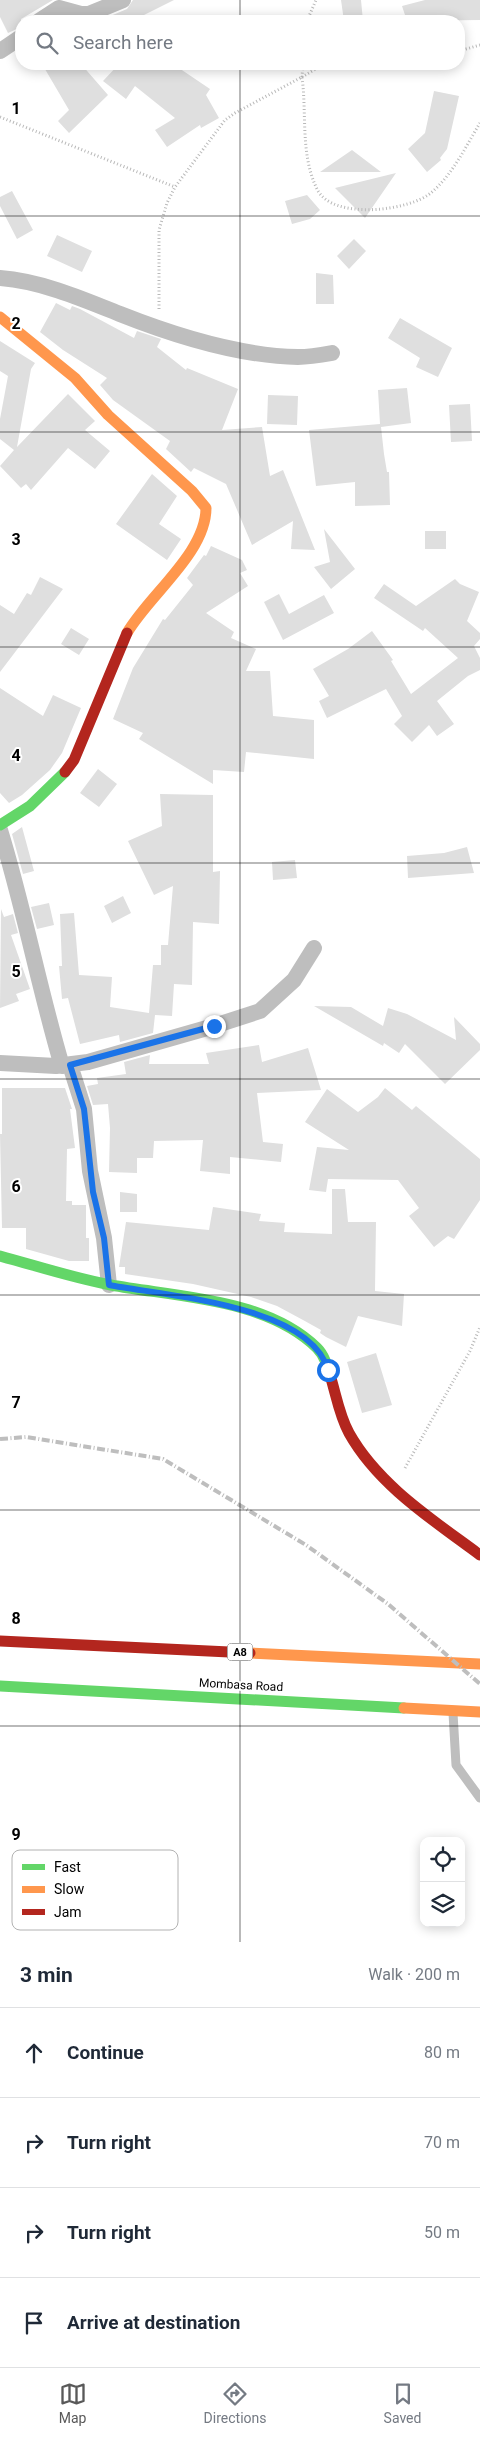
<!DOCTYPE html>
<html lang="en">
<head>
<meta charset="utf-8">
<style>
	:root { --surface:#fff; --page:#f2f2f3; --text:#1f2937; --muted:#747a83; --line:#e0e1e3; --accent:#595959 }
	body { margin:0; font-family:Roboto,sans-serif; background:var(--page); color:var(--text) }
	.controls { position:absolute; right:15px; bottom:15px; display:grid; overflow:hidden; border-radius:10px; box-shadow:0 2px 12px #0003 }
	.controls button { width:45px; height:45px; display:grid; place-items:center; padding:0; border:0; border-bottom:1px solid var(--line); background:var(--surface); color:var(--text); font:25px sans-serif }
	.stop { position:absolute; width:15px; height:15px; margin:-11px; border:4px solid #1a73e8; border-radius:50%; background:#fff }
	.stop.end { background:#1a73e8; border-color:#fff; box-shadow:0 1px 5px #0008 }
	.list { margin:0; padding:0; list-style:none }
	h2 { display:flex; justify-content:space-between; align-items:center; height:65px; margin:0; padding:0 20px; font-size:21px }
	h2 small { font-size:16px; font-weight:400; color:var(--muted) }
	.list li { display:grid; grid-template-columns:32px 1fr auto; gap:15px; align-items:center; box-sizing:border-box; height:90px; padding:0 20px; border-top:1px solid var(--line) }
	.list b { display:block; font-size:19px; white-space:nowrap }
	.list em { font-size:16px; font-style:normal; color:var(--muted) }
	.icon { flex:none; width:28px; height:28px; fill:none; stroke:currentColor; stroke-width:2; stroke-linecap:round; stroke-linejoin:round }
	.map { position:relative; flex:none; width:480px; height:1942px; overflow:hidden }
	.search { position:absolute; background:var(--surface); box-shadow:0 2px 12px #0003; left:15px; right:15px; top:15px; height:55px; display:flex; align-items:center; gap:12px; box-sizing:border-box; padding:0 18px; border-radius:20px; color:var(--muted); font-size:19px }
	.sheet { height:425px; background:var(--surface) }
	nav { display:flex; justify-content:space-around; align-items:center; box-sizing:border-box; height:70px; border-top:1px solid var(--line); background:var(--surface); font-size:14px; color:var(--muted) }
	nav a { display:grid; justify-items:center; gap:2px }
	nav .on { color:var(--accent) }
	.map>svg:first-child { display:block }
	.building { fill:#dfdfdf }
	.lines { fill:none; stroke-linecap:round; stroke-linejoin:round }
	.path { stroke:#b9b9b9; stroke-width:3; stroke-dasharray:1 2.5; stroke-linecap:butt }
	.lane { stroke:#bebebe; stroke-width:9 }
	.street { stroke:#bebebe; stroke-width:16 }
	.fast { stroke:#63d668; stroke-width:11 }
	.slow { stroke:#ff974d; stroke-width:11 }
	.jam { stroke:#b3261e; stroke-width:11 }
	.rail { stroke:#bebebe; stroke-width:4; stroke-dasharray:8 2.5 1 2.5; stroke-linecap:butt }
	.route { stroke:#1a73e8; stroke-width:6 }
	.grid { fill:none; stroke:#000; stroke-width:1; stroke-opacity:0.55 }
	.labels { text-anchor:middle; stroke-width:4; stroke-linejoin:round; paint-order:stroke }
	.shield { fill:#fff; stroke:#4c4c4c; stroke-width:1 }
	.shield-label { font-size:11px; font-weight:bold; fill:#000 }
	.street-label { font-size:12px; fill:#000; stroke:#fff }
	.key { fill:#fff; stroke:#b2b2b2; stroke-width:1 }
	.key-label { font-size:14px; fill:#000 }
	.grid-label { font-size:16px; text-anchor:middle; font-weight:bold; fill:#000; stroke:#fff; stroke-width:4; stroke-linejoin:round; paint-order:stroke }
</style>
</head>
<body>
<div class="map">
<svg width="480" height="1942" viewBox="0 0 480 1942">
	<rect width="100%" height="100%" fill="#fff"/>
	<!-- building -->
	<path class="building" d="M0 0H53L21 19V27L8 33 0 17Z
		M133 0H174L132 21H111L108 17 127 9Z
		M341 0H361L363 21H344Z
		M425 0H480V20L407 21 402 6Z
		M42 64H81L108 95 69 133 58 121 69 110Z
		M119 64H173L210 89 206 95 219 118 201 128 200 125 167 147 155 130 175 118 135 86 126 99 103 81Z
		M434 91 459 96 447 149 440 158 441 160 427 172 408 149 425 133Z
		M352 150 381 172H320Z
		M396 173 365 218 335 188Z
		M12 191 33 230 17 239 0 206V197Z
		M307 195 320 210 310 219 292 224 285 201Z
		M57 235 92 251 82 272 47 256Z
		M354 239 366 251 349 269 337 256Z
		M316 273 333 275 334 304H316Z
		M56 303 70 310 72 306 80 309 134 338 137 331 161 339 157 347 186 370 187 368 238 389 222 430 262 427 270 476 283 470 315 550 291 549 293 521 252 545 226 484 194 468 191 472 166 449 170 441 113 400 100 385 107 378 63 350 40 332Z
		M400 318 452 348 438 377 416 367 420 358 388 338Z
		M0 341 35 363 31 369 17 447 68 394 95 421 85 430 110 451 95 469 68 448 31 490 26 484 21 488 0 466 14 450 0 439V419L8 376 0 371Z
		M407 388 411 423 381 427 384 454 387 472H389L390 505 355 506V482L316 486 309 430 380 424 378 390Z
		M268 395 298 396 297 425 267 424Z
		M470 404 472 441 451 442 449 405Z
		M152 474 177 496 159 524 181 539 167 560 116 524Z
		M324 529 355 569 331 589 314 567 330 562Z
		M425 531H446V549H425Z
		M211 546 242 560 247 570 240 573 248 586 206 613 234 632 231 638 256 649 246 671H270L273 716 314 720V759L246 752 244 772 213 770V784L139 739 143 733 113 719 133 668 163 619 165 620 193 585 187 578 204 555 206 556Z
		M40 577 63 589 0 672V605L14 614 27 593 31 595Z
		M455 579 460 584 479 592 467 621 480 633V639L474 646 480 658V670L468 676 437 701 454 724 437 736 429 725 412 742 394 724 402 716 386 689 327 718 319 701 329 696 313 669 348 649 372 631 393 660 391 661 411 694 458 658 425 628 423 631 374 598 384 584 416 606Z
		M279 594 289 614 324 595 334 613 283 640 264 602Z
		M71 628 89 639 79 655 61 644Z
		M0 688 43 716 53 695 81 708 62 753 50 770 22 795 9 803 0 793Z
		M98 769 117 784 99 807 80 793Z
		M160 794 213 795V872L220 871 219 924 193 922 192 985 174 984 172 1016 155 1015 153 1033 120 1042 119 1035 80 1044 68 998 62 999 59 966H62L60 914 74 913 79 975 112 977 110 1007 149 1013 153 965H161V945H168L173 886 154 895 128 841 162 826Z
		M22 827 34 871 23 874 12 834Z
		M467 847 474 873 408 878 407 856 444 853Z
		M295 860 297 878 273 880 272 862Z
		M123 896 131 913 112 923 104 906Z
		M49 903 54 925 37 929 31 907Z
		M1 909 4 917 13 914 18 933 11 935 30 989 16 994 19 1001 0 1008Z
		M314 1006 351 1007 383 1026 388 1008 407 1014 456 1040 454 1017 480 1044V1050L445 1084 405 1044 399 1053 384 1043 383 1046Z
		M259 1045 262 1062 308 1048 321 1090 257 1093 263 1142 283 1144 281 1162 230 1157V1174L200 1171 203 1140 154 1141 153 1158H137V1173L109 1172 110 1128 108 1104 93 1105 87 1086 98 1084 97 1078 126 1074 124 1062 150 1055 149 1064H209L206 1053Z
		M2 1088H65L72 1109H70L75 1148 67 1149 66 1201H72V1205H86V1238H89V1261H69L26 1249V1228H2L0 1134H2Z
		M385 1088 412 1110 416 1106 480 1159V1200L454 1239 448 1236 434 1247 409 1216 419 1208 398 1180 328 1179 326 1192 309 1190 317 1147 349 1150 305 1122 327 1089 358 1112 378 1097Z
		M332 1189H345L348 1222H376L375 1291 404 1294 402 1326 358 1316 346 1347 326 1337 320 1333 321 1330 303 1320 277 1306 251 1297 193 1284 125 1274V1267H119L126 1222 209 1230 213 1207 261 1214 259 1221 285 1223 284 1232 332 1234Z
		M120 1192 137 1194V1212H120Z
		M376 1353 392 1405 362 1413 347 1362Z"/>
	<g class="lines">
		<!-- path -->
		<path class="path" d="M307 21 316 0
			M459 51 480 45
			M302 77 324 64
			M302 77 303 64
			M0 117 175 187
			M159 309V230L167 203 175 187 225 120 235 113 302 77C307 114 300 154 317 189 332 221 411 211 432 192 453 174 466 146 480 123
			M405 1468 470 1351 480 1327"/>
		<!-- lane -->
		<path class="lane" d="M453 1713 456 1765 480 1798"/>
		<!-- street -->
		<path class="street" d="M39 21 59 8 81 14H89L123 0
			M0 51 21 37
			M0 278C41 281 83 299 120 314 173 335 241 356 298 357 309 357 321 355 332 353
			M0 830C24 908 39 988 62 1066
			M0 1063 56 1066 88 1062 214 1026 260 1011 294 980 314 948
			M70 1065 84 1109 90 1171 104 1238 109 1285"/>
		<!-- fast -->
		<path class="fast" d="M0 825 30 806 65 772
			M0 1256C37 1266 73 1278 111 1285 176 1297 266 1298 317 1348 324 1355 327 1365 330 1375
			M0 1686 404 1708"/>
		<!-- slow -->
		<path class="slow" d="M0 317 75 378 108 415 192 491 206 508C206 553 149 595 127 633
			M250 1653 480 1664
			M404 1708 480 1712"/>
		<!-- jam -->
		<path class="jam" d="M65 772 74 760 127 633
			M330 1375C336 1394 339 1415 349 1433 378 1485 433 1520 480 1555
			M0 1641 250 1653"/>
		<!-- rail -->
		<path class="rail" d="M0 1439 26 1437 163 1459 306 1545 388 1604 480 1684"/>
	</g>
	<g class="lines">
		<!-- route -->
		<path class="route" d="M214 1026 70 1065 84 1109 93 1192 104 1238 109 1285C166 1296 310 1305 328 1370"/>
	</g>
	<!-- grid -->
	<path class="grid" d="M240 0V21M240 64V1942M0 216H480M0 432H480M0 647H480M0 863H480M0 1079H480M0 1295H480M0 1510H480M0 1726H480"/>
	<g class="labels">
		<!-- shield labels -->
		<rect class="shield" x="227.5" y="1643.5" width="25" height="17" rx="4"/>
		<g class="shield-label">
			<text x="240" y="1656">A8</text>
		</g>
		<!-- street labels -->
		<g class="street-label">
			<text transform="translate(241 1685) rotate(3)" y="4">Mombasa Road</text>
		</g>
	</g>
	<!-- legend -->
	<rect x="12" y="1850" width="166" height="80" rx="8" class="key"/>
	<rect x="22" y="1864" width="23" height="6" fill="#63d668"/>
	<rect x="22" y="1886" width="23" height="7" fill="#ff974d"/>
	<rect x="22" y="1909" width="23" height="6" fill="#b3261e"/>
	<g class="key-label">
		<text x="54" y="1872">Fast</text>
		<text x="54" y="1894">Slow</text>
		<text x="54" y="1917">Jam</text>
	</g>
	<g class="grid-label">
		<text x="16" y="114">1</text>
		<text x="16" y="329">2</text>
		<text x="16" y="545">3</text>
		<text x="16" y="761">4</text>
		<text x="16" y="977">5</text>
		<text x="16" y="1192">6</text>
		<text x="16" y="1408">7</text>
		<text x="16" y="1624">8</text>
		<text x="16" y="1840">9</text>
	</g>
</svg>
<div class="controls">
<button><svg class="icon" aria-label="locate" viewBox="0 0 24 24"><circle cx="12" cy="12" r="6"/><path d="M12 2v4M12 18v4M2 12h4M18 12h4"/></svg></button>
<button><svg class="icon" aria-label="layers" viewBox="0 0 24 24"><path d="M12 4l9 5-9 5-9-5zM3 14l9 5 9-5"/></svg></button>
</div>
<div class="stop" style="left:328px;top:1370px"></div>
<div class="stop end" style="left:214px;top:1026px"></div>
<div class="search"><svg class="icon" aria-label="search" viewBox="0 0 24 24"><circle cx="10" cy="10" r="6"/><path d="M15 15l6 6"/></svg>Search here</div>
</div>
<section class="sheet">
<h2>3 min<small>Walk · 200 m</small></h2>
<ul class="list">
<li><svg class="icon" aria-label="ahead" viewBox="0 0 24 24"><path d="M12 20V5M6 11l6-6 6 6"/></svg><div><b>Continue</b></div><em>80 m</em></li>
<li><svg class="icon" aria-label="right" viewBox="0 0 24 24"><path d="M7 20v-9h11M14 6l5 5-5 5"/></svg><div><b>Turn right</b></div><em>70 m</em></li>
<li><svg class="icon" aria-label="right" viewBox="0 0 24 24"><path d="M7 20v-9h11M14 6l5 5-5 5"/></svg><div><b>Turn right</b></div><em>50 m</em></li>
<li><svg class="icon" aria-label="arrive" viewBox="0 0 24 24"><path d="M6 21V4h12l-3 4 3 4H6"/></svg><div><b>Arrive at destination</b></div></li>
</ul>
</section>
<nav>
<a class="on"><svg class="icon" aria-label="map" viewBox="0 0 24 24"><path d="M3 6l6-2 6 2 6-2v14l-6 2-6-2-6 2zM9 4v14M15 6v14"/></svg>Map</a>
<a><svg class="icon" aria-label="directions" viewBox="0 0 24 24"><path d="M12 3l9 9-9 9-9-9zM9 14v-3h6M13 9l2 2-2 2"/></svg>Directions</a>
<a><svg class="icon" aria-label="saved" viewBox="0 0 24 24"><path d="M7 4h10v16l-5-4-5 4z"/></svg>Saved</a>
</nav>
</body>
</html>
